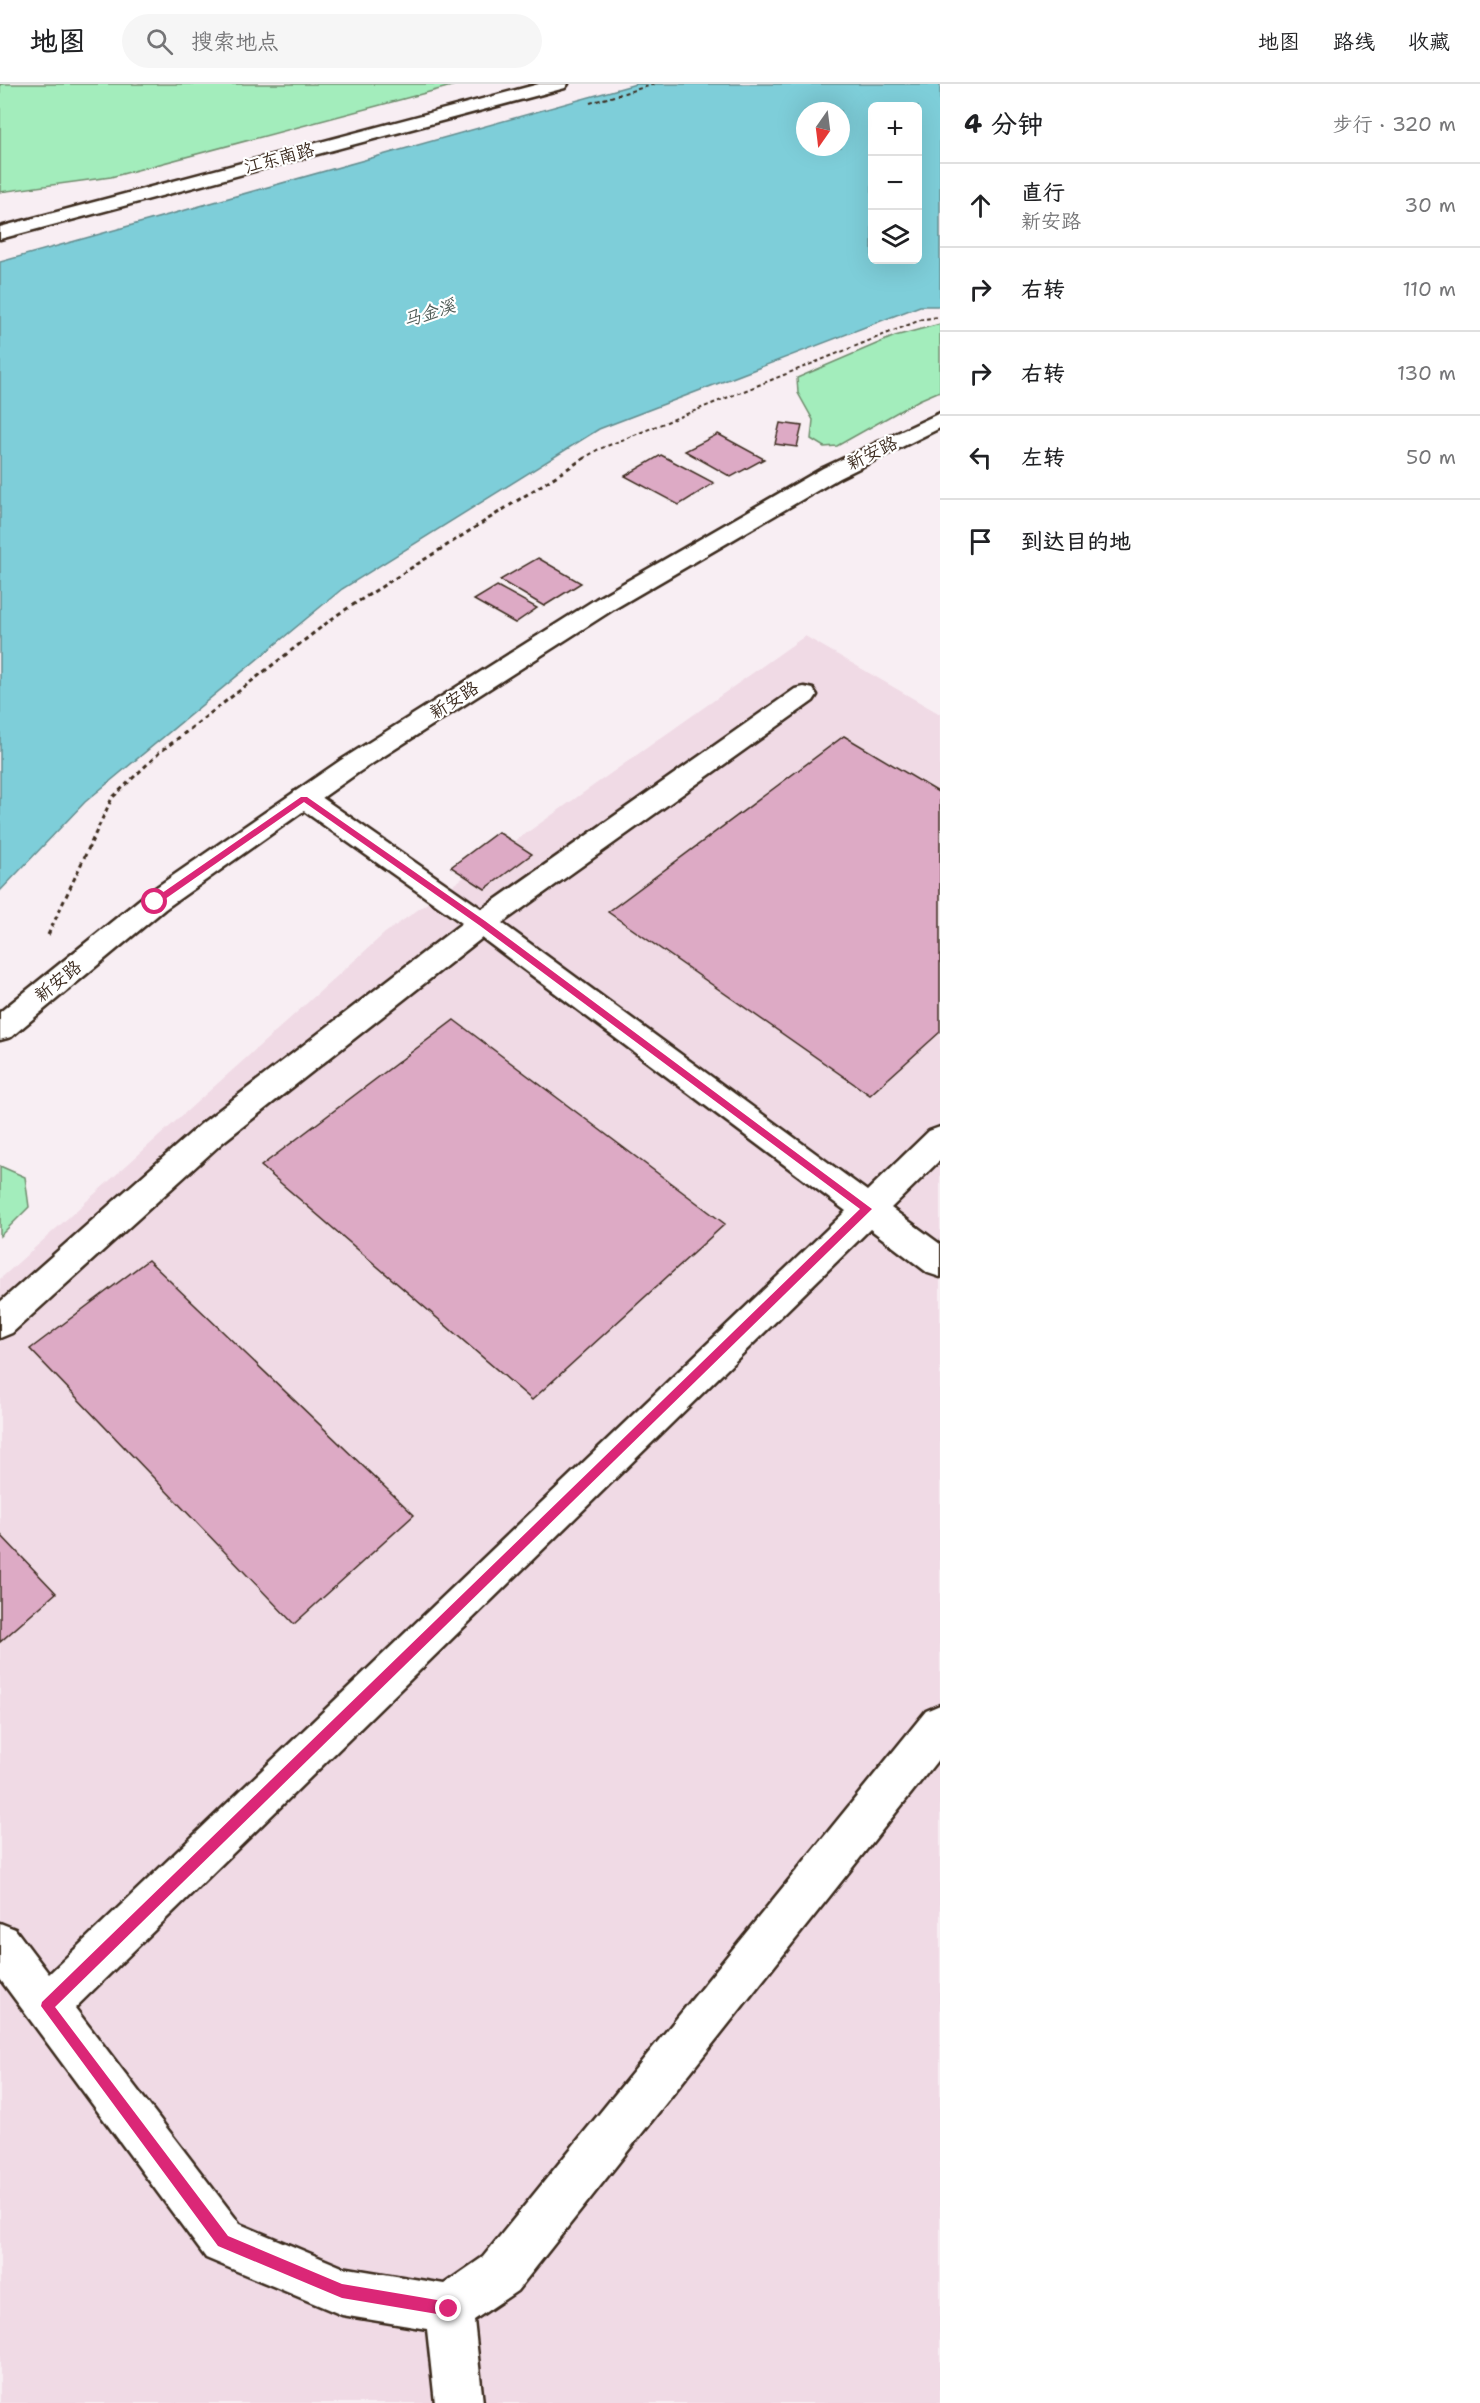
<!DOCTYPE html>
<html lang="zh">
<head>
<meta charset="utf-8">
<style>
	:root { --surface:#fff; --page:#f6f6f6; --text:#202124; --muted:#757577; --line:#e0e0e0 }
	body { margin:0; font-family:"Shantell Sans","LXGW WenKai TC",sans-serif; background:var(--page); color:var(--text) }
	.controls { position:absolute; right:18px; top:18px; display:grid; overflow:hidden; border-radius:9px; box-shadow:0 6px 24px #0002 }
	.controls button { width:54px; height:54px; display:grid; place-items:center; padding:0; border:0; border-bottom:2px solid var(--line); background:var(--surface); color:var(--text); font:30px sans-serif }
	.compass { position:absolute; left:796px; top:18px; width:54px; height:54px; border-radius:50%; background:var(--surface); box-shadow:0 6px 24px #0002; rotate:194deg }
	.stop { position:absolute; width:18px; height:18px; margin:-14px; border:4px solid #db2777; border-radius:50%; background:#fff }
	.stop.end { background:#db2777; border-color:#fff; box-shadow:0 2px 6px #0008 }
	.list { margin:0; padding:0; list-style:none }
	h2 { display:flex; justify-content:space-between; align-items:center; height:78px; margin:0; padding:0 24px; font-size:26px }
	h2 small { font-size:20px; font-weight:400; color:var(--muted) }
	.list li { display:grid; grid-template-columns:39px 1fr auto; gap:18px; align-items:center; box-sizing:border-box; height:84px; padding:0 24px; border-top:2px solid var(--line) }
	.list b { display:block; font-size:22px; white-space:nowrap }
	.list p { margin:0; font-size:20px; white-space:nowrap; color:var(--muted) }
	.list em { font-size:20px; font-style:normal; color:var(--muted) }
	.icon { flex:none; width:33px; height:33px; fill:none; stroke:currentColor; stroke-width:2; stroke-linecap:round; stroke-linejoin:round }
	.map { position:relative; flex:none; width:940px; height:2319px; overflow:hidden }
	header { display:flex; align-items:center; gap:36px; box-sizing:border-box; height:84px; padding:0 30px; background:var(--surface); border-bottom:2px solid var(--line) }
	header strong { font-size:28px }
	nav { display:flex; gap:33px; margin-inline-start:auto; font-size:21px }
	.search { width:420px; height:54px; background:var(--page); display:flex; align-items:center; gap:15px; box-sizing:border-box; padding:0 21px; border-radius:33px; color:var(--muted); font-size:22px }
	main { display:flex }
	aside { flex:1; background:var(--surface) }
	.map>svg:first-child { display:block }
	.built { fill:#f0dae5 }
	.green { fill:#a3edbc; stroke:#6f8c6d; stroke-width:1.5 }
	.water { fill:#7eced9; stroke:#638c8e; stroke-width:1.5; fill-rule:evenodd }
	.building { fill:#ddaac5; stroke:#3b2a1e; stroke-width:1.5 }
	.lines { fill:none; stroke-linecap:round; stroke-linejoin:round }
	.minor-casing { stroke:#3b2a1e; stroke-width:5 }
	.major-casing { stroke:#3b2a1e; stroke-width:5 }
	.path-far1 { stroke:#3b2a1e; stroke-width:2; stroke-dasharray:4 3; stroke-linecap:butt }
	.path { stroke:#3b2a1e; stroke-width:3; stroke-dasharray:4.5 4; stroke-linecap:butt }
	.minor { fill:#fff; fill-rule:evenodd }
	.major { fill:#fff; fill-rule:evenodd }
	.route { fill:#db2777 }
	.labels { text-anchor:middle; stroke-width:4.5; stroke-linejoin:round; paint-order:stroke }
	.far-street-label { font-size:18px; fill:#3b2a1e; stroke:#fff }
	.far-water-label { font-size:18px; font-style:italic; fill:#4f5b56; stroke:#fff }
</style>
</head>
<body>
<header>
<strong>地图</strong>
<div class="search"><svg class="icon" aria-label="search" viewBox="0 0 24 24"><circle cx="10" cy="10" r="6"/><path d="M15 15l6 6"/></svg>搜索地点</div>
<nav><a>地图</a><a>路线</a><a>收藏</a></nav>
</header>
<main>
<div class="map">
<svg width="940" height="2319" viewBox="0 0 940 2319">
	<rect width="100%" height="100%" fill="#f8eef3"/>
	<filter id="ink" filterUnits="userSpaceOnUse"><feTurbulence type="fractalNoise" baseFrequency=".0167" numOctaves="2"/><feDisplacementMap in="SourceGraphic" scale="12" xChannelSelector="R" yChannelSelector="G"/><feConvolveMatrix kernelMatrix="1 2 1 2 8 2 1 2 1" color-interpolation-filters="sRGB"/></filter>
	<g filter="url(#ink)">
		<!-- built -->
		<path class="built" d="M805 552 940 630V2319H0V1195L385 849Z"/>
		<!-- green -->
		<path class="green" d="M0 0H459L111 93 0 108Z
			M940 240V307L919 316 837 362 824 363 811 355 813 336 798 309 797 294 895 252Z
			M0 1082 25 1093 29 1123 0 1152Z"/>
		<!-- water -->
		<path class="water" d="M636 0H940V222H920L599 345 342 505 85 718 0 807V178ZM872 22H918V176H872ZM805 27H841V63H805Z"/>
		<!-- building -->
		<path class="building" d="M780 339 802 342 797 363 775 360Z
			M718 350 764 375 731 393 685 367Z
			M661 371 714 399 679 421 625 392Z
			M538 474 581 499 544 522 500 496Z
			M497 502 537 524 515 539 474 516Z
			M844 652 940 709V948L870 1011 608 828Z
			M498 748 532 770 485 805 451 783Z
			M454 936 725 1140 532 1316 261 1082Z
			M148 1176 414 1431 294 1540 30 1265Z
			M0 1450 56 1509 0 1558Z"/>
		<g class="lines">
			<defs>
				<path id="minor" d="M539 0H568L565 4 0 155V143Z
					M804 603 813 605 817 611 813 617 502 839 867 1107 929 1047 940 1043V1076L891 1124 940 1160V1193L928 1189 870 1145 75 1924 240 2140 342 2183 444 2200 483 2173 926 1627 940 1621V1673L517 2207 474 2236 483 2319H435L427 2245 342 2231 206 2174 0 1895V1839L15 1845 49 1890 846 1127 482 854 223 1058 12 1249 0 1254V1218L201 1040 462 839 294 720 291 714 294 708 304 705 314 708 482 825 795 605Z"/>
				<path id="major" d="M940 329V344L839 394 614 525 359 688 165 825 11 953 0 956V928L145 811 341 676 596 515 823 384Z"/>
			</defs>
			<!-- minor casing -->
			<use href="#minor" class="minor-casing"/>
			<!-- major casing -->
			<use href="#major" class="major-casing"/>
			<!-- path-far1 -->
			<path class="path-far1" d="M590 19 655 0
				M583 375 597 366 923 235 940 233"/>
			<!-- path -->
			<path class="path" d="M48 851 112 714 159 669 337 531 586 373"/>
			<!-- minor -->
			<use href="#minor" class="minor"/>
			<!-- major -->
			<use href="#major" class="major"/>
		</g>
	</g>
	<!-- route -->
	<path class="route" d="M301 713H307L485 837 872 1125 55 1923 228 2152 342 2200 449 2218 454 2220 456 2225 454 2230 449 2232 342 2214 218 2162 41 1922 42 1918 860 1125 479 841 304 718 158 820H152V816Z"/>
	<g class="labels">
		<!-- far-street labels -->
		<g class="far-street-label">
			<text transform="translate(279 74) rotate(-15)" y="6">江东南路</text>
			<text transform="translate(872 369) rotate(-26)" y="6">新安路</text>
			<text transform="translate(454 616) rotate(-32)" y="6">新安路</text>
			<text transform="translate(58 897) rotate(-39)" y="6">新安路</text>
		</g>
		<!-- far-water labels -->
		<g class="far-water-label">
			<text transform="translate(429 229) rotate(-18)" y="6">马金溪</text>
		</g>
	</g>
</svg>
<div class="controls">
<button>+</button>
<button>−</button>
<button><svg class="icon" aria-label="layers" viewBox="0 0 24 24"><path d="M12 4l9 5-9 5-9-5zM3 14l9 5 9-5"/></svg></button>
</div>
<svg class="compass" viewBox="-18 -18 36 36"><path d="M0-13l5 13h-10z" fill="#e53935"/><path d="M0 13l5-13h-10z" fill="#757577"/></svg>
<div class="stop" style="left:155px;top:818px"></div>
<div class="stop end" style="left:449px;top:2225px"></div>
</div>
<aside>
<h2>4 分钟<small>步行 · 320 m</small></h2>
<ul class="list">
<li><svg class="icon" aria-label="ahead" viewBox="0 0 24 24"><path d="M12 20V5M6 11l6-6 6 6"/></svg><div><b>直行</b><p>新安路</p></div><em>30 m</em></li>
<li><svg class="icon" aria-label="right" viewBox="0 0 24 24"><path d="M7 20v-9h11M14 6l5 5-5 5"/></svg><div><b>右转</b></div><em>110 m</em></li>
<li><svg class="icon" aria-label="right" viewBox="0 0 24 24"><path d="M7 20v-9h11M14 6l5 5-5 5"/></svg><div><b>右转</b></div><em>130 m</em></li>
<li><svg class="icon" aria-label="left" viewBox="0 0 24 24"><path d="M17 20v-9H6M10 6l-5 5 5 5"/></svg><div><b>左转</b></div><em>50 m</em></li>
<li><svg class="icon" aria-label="arrive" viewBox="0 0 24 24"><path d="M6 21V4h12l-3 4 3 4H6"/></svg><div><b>到达目的地</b></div></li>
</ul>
</aside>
</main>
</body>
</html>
